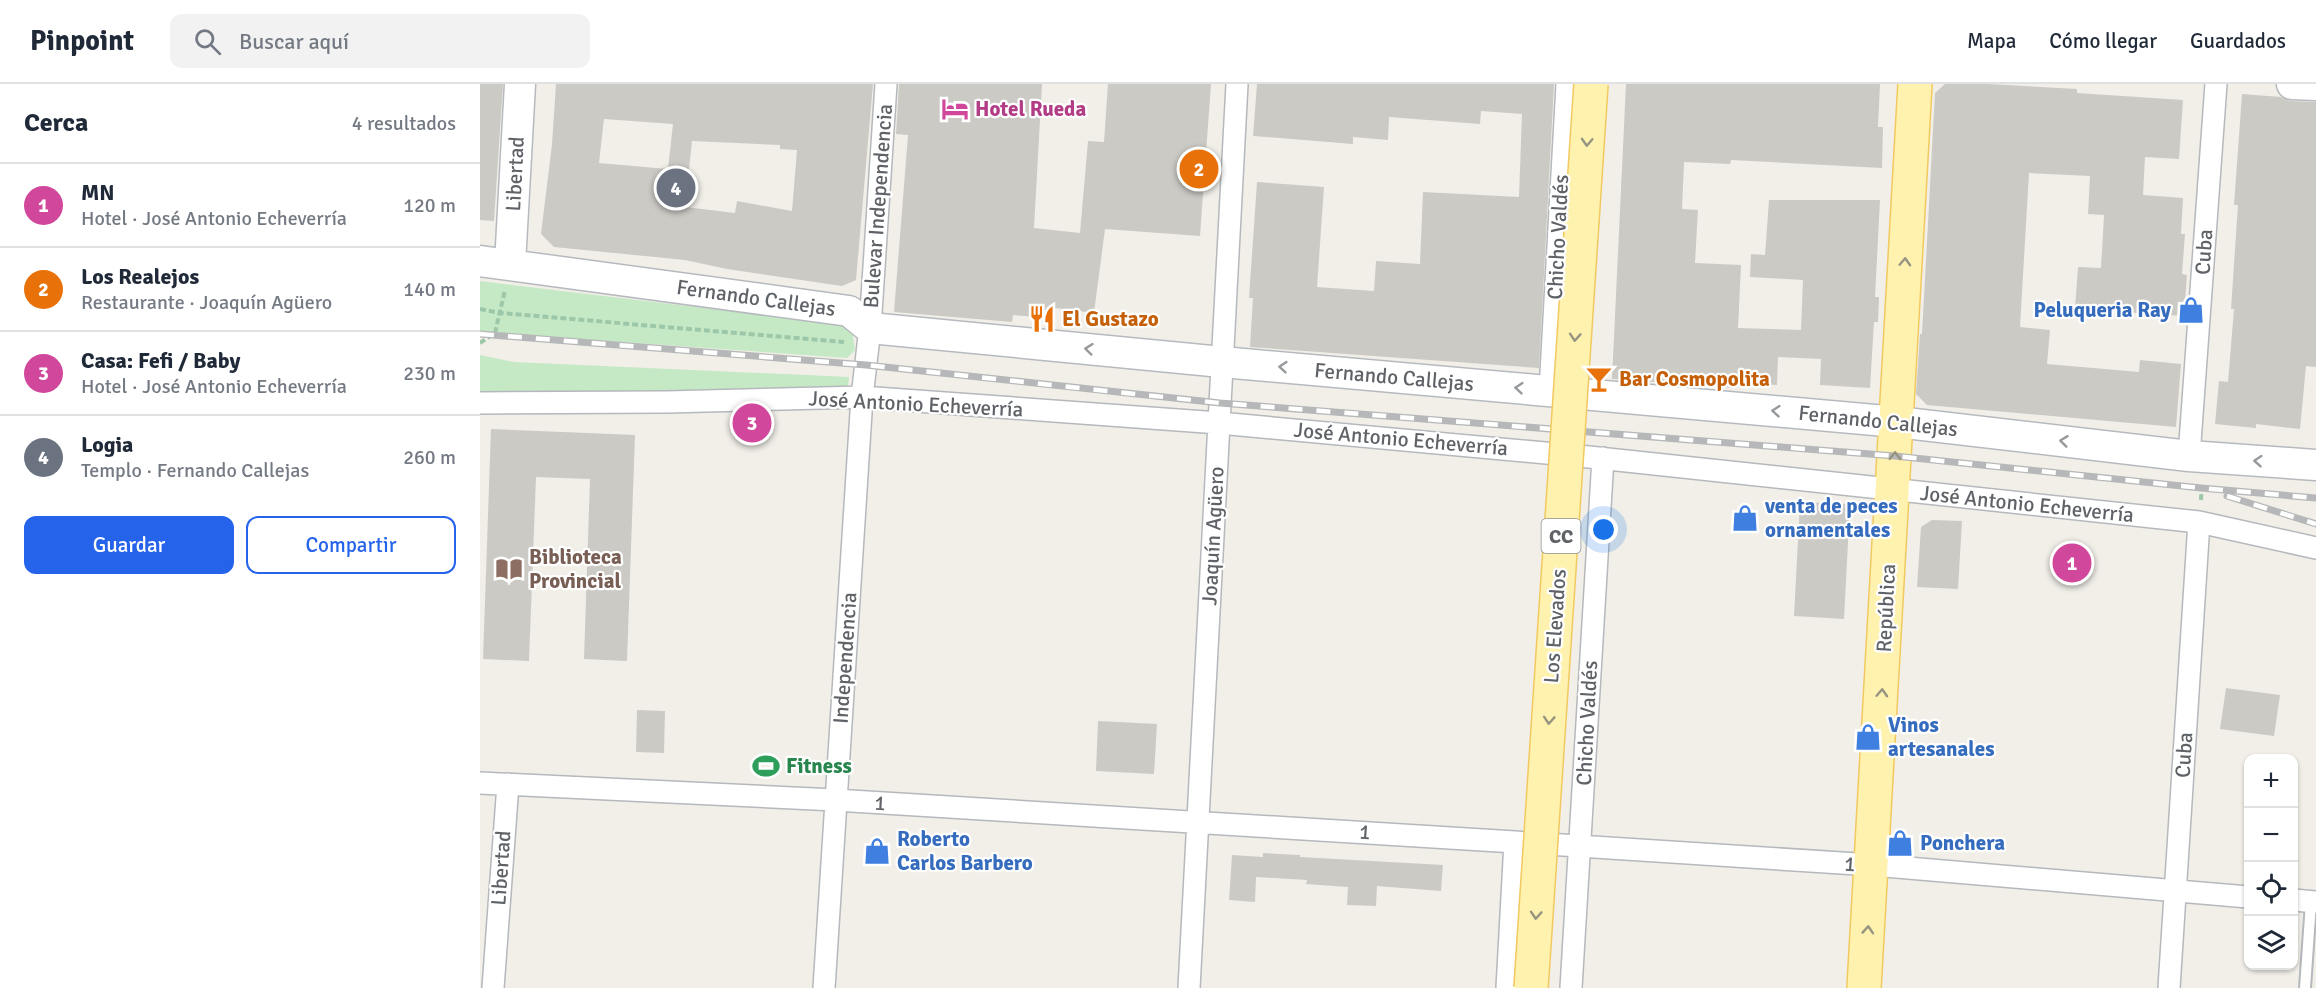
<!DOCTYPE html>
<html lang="es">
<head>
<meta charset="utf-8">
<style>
	:root { --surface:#fff; --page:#f2f2f3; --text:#1f2937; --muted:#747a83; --line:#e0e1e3; --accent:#2563eb }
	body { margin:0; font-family:Signika,sans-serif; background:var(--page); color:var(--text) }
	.controls { position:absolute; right:18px; bottom:18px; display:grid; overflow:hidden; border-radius:12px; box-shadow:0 2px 4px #0004 }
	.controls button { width:54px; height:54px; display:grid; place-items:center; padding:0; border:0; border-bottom:2px solid var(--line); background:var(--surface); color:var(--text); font:30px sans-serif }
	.you { position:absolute; left:1124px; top:446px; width:21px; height:21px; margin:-15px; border:4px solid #fff; border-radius:50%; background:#1a73e8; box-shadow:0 0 0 9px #1a73e833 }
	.badge { display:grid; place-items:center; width:39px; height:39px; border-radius:50%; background:var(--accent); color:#fff; font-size:20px; font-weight:700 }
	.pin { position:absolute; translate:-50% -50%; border:3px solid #fff; box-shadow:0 2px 6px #0006 }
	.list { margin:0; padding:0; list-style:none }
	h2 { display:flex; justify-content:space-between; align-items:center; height:78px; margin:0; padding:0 24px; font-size:26px }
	h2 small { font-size:20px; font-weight:400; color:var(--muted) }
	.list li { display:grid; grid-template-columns:39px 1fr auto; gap:18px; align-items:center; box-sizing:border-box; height:84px; padding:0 24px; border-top:2px solid var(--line) }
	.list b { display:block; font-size:22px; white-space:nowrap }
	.list p { margin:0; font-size:20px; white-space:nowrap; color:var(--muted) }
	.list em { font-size:20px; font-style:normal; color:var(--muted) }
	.actions { display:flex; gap:12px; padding:18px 24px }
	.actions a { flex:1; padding:14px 0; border:2px solid var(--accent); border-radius:12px; text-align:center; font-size:21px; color:var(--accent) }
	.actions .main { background:var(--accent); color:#fff }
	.icon { flex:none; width:33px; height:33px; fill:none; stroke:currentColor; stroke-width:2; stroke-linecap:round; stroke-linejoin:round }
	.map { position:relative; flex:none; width:1836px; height:904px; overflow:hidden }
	header { display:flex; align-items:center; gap:36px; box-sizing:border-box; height:84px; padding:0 30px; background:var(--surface); border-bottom:2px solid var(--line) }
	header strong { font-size:28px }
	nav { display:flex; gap:33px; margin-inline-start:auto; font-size:21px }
	.search { width:420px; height:54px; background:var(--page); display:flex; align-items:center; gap:15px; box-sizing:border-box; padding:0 21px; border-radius:12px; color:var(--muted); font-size:22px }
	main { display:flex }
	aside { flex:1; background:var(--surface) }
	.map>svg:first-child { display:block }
	.green { fill:#c5e8c5 }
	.building { fill:#cccac5; fill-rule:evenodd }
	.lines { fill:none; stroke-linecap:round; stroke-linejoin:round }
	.lane-casing { stroke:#b5b8bc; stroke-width:14 }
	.street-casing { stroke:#b5b8bc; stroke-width:24 }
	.secondary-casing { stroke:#b6babf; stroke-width:33 }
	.primary-casing { stroke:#f2c960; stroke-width:36 }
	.path { stroke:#9cc7a9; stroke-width:4; stroke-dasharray:6 3; stroke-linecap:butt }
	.lane { stroke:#fff; stroke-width:10 }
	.street { stroke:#fff; stroke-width:21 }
	.secondary { stroke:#fff; stroke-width:30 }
	.primary { stroke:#fff2af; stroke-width:33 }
	.rail-casing { stroke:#b6b7b8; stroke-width:7 }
	.rail { stroke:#fff; stroke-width:4.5; stroke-dasharray:14; stroke-linecap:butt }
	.primary-bridge-casing { stroke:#f2c960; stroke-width:36; stroke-linecap:butt }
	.primary-bridge { stroke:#fff2af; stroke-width:33 }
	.oneway { stroke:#979581 }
	.oneway2 { stroke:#979a9d }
	.labels { text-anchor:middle; stroke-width:4.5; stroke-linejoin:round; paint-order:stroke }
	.shield { fill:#fff; stroke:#8f9295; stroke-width:1.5 }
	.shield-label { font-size:20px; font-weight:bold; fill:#5f6368 }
	.hotel-label { font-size:21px; font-weight:bold; fill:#b23c85; stroke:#fff; text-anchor:start }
	.street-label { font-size:21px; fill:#5f6368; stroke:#fff }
	.shop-label { font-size:21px; font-weight:bold; fill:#366cbe; stroke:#fff; text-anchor:start }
	.food-label { font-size:21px; font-weight:bold; fill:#c56008; stroke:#fff; text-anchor:start }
	.education-label { font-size:21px; font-weight:bold; fill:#785e54; stroke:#fff; text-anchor:start }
	.leisure-label { font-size:21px; font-weight:bold; fill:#27864d; stroke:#fff; text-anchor:start }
</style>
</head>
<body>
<header>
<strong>Pinpoint</strong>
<div class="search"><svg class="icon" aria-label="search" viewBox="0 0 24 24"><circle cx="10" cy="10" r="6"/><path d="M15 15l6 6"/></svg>Buscar aquí</div>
<nav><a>Mapa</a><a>Cómo llegar</a><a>Guardados</a></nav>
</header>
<main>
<aside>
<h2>Cerca<small>4 resultados</small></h2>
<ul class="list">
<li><span class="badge" style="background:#d1479c">1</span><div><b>MN</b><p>Hotel · José Antonio Echeverría</p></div><em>120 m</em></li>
<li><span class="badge" style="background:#e8710a">2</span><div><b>Los Realejos</b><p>Restaurante · Joaquín Agüero</p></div><em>140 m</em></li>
<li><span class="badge" style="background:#d1479c">3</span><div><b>Casa: Fefi / Baby</b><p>Hotel · José Antonio Echeverría</p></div><em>230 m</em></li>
<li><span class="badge" style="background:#6b7280">4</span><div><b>Logia</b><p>Templo · Fernando Callejas</p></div><em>260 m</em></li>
</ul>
<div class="actions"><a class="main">Guardar</a><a>Compartir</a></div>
</aside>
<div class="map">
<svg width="1836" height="904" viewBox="0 0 1836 904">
	<rect width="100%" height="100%" fill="#f1efe8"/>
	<!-- green -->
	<path class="green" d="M0 197 364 241 372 247 375 266 367 274 0 248Z
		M0 271 34 278 369 293 368 302 0 311Z"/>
	<!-- building -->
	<path class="building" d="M0 0H23L14 137 0 136Z
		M76 0H393L376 196 362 202 247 185 205 176 74 163 61 150 72 60ZM124 35 193 40 188 85 119 79ZM212 57 300 61V65L317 66 312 127 257 117 255 129 205 123Z
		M419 0H562L554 144 600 149 608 57 624 58 628 0H731L720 152 625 145 614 229 568 223 567 234 533 231 532 238 414 228 428 51 416 50Z
		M777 0H1074L1059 284 770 263 773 214H769L777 98 844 103 837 203 894 207 896 177 940 180 943 108 1039 113 1042 30 1001 27 1000 40 909 33 908 56 873 53V60L773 52Z
		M1146 0H1400L1398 43H1403L1402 84 1251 76 1250 80 1204 78 1202 125 1218 126 1215 179 1261 181 1258 244 1321 246 1323 196 1270 193 1271 170 1285 171 1289 116H1400L1395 213H1399L1398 238H1394L1390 304 1340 301 1341 275 1298 273 1297 301 1256 299V304L1132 295Z
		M1465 0H1507L1597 5V9L1703 16 1699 75 1665 73 1663 111 1703 114 1701 150H1705L1702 190 1707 191 1704 232 1595 225 1598 183 1621 184 1624 131 1608 130 1610 92 1549 89 1540 243 1570 246 1567 280 1659 288 1660 276 1701 280 1696 343 1447 321 1436 310 1440 250H1442L1455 9Z
		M1762 10 1801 13 1811 17 1836 18V283L1826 282 1820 345 1776 340V344L1735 340 1739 297 1748 298 1754 225H1751L1758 121H1754Z
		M11 345 155 351 147 577 104 575 110 395 56 393 49 577 3 575Z
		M1320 418 1370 420 1364 535 1314 532Z
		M1452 436 1482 437 1478 505 1437 503 1441 443Z
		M1746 604 1800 611 1794 652 1740 645Z
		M157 626 185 627 184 669 156 668Z
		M618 637 677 640 674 690 616 687Z
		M783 769 820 771V773L963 781 961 807 897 802 896 822 867 821 868 803 826 800 827 796 776 793 775 818 749 816 752 771 783 773Z"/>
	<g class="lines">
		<defs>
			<path id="lane" d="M1825 904 1831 818"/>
			<path id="street" d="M1070 307 1087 0
				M0 319 187 318 382 313 739 339 1109 373 1719 438 1836 464
				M1709 372 1736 0
				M0 699 355 716 1035 758 1393 781 1768 813
				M1814 816 1836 818
				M13 904 28 700
				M344 904 382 313 390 244 406 0
				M709 904 757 0
				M1027 904 1035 758
				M1091 904 1123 374
				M1689 904 1719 438"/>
			<path id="secondary" d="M1812 0 1836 1
				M0 177 369 227 390 244 742 278 1417 338 1709 372 1836 381
				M30 180 40 0"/>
			<path id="primary" d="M1384 904 1435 0"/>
		</defs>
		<!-- lane casing -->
		<use href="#lane" class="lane-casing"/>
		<!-- street casing -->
		<use href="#street" class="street-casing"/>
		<!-- secondary casing -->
		<use href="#secondary" class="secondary-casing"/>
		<!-- primary casing -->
		<use href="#primary" class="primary-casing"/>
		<!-- path -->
		<path class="path" d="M0 225 20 229 364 258
			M0 259 15 249 25 206
			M1721 416 1722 399"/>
		<!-- lane -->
		<use href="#lane" class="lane"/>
		<!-- street -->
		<use href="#street" class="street"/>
		<!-- secondary -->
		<use href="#secondary" class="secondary"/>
		<!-- primary -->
		<use href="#primary" class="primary"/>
		<defs>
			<path id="rail" d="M0 250 386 281 740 319 1415 372 1721 404 1836 414
				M1747 412 1836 440"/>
		</defs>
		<!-- rail casing -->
		<use href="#rail" class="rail-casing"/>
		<!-- rail -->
		<use href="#rail" class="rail"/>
		<defs>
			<path id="primary-bridge" d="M1051 904 1111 0"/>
		</defs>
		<!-- primary-bridge casing -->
		<use href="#primary-bridge" class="primary-bridge-casing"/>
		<!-- primary-bridge -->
		<use href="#primary-bridge" class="primary-bridge"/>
	</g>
	<!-- one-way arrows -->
	<defs><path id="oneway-chevron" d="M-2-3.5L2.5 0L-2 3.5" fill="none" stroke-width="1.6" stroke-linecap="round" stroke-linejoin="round" transform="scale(1.5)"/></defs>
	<g class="oneway">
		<use href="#oneway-chevron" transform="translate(1107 58) rotate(93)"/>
		<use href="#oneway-chevron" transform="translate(1425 178) rotate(-87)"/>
		<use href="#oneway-chevron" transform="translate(1095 253) rotate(94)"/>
		<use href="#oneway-chevron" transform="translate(1415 372) rotate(-89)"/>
		<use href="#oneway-chevron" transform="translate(1402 609) rotate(-87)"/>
		<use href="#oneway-chevron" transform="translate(1069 636) rotate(94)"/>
		<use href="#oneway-chevron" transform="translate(1056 831) rotate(94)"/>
		<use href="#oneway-chevron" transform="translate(1388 846) rotate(-86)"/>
	</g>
	<g class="oneway2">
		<use href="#oneway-chevron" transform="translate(609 265) rotate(-174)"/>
		<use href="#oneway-chevron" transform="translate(803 283) rotate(-175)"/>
		<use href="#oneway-chevron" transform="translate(1039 304) rotate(-175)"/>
		<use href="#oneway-chevron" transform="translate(1296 327) rotate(-175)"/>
		<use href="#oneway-chevron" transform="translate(1584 357) rotate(-173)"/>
		<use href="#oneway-chevron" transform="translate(1778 377) rotate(-176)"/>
	</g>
	<!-- icons -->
	<defs>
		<symbol id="hotel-bare" viewBox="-9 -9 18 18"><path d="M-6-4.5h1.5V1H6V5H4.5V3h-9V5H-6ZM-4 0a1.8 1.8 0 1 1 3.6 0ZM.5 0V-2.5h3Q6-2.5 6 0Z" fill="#d1479c" stroke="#fff" stroke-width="2.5" paint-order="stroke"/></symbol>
		<symbol id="shop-bare" viewBox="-9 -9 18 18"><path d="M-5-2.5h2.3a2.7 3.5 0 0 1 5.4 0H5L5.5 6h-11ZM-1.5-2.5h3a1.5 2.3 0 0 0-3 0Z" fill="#3f7fe0" stroke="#fff" stroke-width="2.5" paint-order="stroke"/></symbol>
		<symbol id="restaurant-bare" viewBox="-9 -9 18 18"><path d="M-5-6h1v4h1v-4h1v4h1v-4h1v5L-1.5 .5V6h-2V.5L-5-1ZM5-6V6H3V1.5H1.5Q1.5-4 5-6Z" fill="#e8710a" stroke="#fff" stroke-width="2.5" paint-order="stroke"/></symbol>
		<symbol id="bar-bare" viewBox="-9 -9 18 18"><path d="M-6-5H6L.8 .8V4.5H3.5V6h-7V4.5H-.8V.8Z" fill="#e8710a" stroke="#fff" stroke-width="2.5" paint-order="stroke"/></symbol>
		<symbol id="library-bare" viewBox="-9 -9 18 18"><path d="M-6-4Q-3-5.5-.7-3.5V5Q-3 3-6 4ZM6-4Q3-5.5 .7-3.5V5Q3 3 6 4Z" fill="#8d6e63" stroke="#fff" stroke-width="2.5" paint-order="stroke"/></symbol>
		<symbol id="stadium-bare" viewBox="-9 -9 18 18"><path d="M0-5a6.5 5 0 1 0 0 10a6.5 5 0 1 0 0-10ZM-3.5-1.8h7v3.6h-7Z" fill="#2e9e5b" stroke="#fff" stroke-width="2.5" paint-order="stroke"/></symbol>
	</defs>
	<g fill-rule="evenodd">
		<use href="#hotel-bare" x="456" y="6" width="38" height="38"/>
		<use href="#shop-bare" x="1692" y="207" width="38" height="38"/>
		<use href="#restaurant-bare" x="543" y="216" width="38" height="38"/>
		<use href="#bar-bare" x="1100" y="276" width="38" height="38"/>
		<use href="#shop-bare" x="1246" y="415" width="38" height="38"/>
		<use href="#library-bare" x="10" y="466" width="38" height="38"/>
		<use href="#shop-bare" x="1369" y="634" width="38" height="38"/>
		<use href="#stadium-bare" x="267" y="663" width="38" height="38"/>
		<use href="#shop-bare" x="1401" y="740" width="38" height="38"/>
		<use href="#shop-bare" x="378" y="748" width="38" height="38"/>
	</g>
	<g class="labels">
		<!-- shield labels -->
		<rect class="shield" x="1061.5" y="435" width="39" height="34" rx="4.5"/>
		<g class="shield-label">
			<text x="1081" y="459">CC</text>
		</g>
		<!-- hotel labels -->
		<g class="hotel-label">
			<text x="495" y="32">Hotel Rueda</text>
		</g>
		<!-- street labels -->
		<g class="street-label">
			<text transform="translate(35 90) rotate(-87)" y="7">Libertad</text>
			<text transform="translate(398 122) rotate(-86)" y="7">Bulevar Independencia</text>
			<text transform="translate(1078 153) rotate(-87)" y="7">Chicho Valdés</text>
			<text transform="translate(1724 168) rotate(-86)" y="7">Cuba</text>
			<text transform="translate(276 214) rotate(8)" y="7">Fernando Callejas</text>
			<text transform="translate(914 293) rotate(5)" y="7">Fernando Callejas</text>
			<text transform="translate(436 320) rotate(3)" y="7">José Antonio Echeverría</text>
			<text transform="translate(1398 337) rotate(6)" y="7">Fernando Callejas</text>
			<text transform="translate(921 355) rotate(5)" y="7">José Antonio Echeverría</text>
			<text transform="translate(1547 420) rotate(6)" y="7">José Antonio Echeverría</text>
			<text transform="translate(733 452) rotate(-87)" y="7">Joaquín Agüero</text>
			<text transform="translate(1406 524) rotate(-87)" y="7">República</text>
			<text transform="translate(1075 542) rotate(-86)" y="7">Los Elevados</text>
			<text transform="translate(365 574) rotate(-86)" y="7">Independencia</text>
			<text transform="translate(1107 639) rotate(-87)" y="7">Chicho Valdés</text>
			<text transform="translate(1704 671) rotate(-86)" y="7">Cuba</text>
			<text transform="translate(400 719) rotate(3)" y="7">1</text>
			<text transform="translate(885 748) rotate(4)" y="7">1</text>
			<text transform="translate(1370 780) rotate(4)" y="7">1</text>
			<text transform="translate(21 784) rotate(-86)" y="7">Libertad</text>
		</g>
		<!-- shop labels -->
		<g class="shop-label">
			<text x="1691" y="233" text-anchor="end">Peluqueria Ray</text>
			<text x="1285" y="429">venta de peces<tspan x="1285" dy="24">ornamentales</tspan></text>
			<text x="1408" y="648">Vinos<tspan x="1408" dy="24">artesanales</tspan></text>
			<text x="417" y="762">Roberto<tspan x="417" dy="24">Carlos Barbero</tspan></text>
			<text x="1440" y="766">Ponchera</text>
		</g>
		<!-- food labels -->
		<g class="food-label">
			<text x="582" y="242">El Gustazo</text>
			<text x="1139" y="302">Bar Cosmopolita</text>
		</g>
		<!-- education labels -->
		<g class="education-label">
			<text x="49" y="480">Biblioteca<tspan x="49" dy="24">Provincial</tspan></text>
		</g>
		<!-- leisure labels -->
		<g class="leisure-label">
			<text x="306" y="689">Fitness</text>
		</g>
	</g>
</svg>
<div class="controls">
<button>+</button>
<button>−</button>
<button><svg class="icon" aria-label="locate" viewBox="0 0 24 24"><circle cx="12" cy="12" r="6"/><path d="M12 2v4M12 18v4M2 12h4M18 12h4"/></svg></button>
<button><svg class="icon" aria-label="layers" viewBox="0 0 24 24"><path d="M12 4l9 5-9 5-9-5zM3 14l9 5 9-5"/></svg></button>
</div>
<div class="you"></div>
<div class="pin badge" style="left:1592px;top:479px;background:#d1479c">1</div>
<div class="pin badge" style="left:719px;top:85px;background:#e8710a">2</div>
<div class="pin badge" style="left:272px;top:339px;background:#d1479c">3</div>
<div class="pin badge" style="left:196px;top:104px;background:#6b7280">4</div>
</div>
</main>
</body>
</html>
